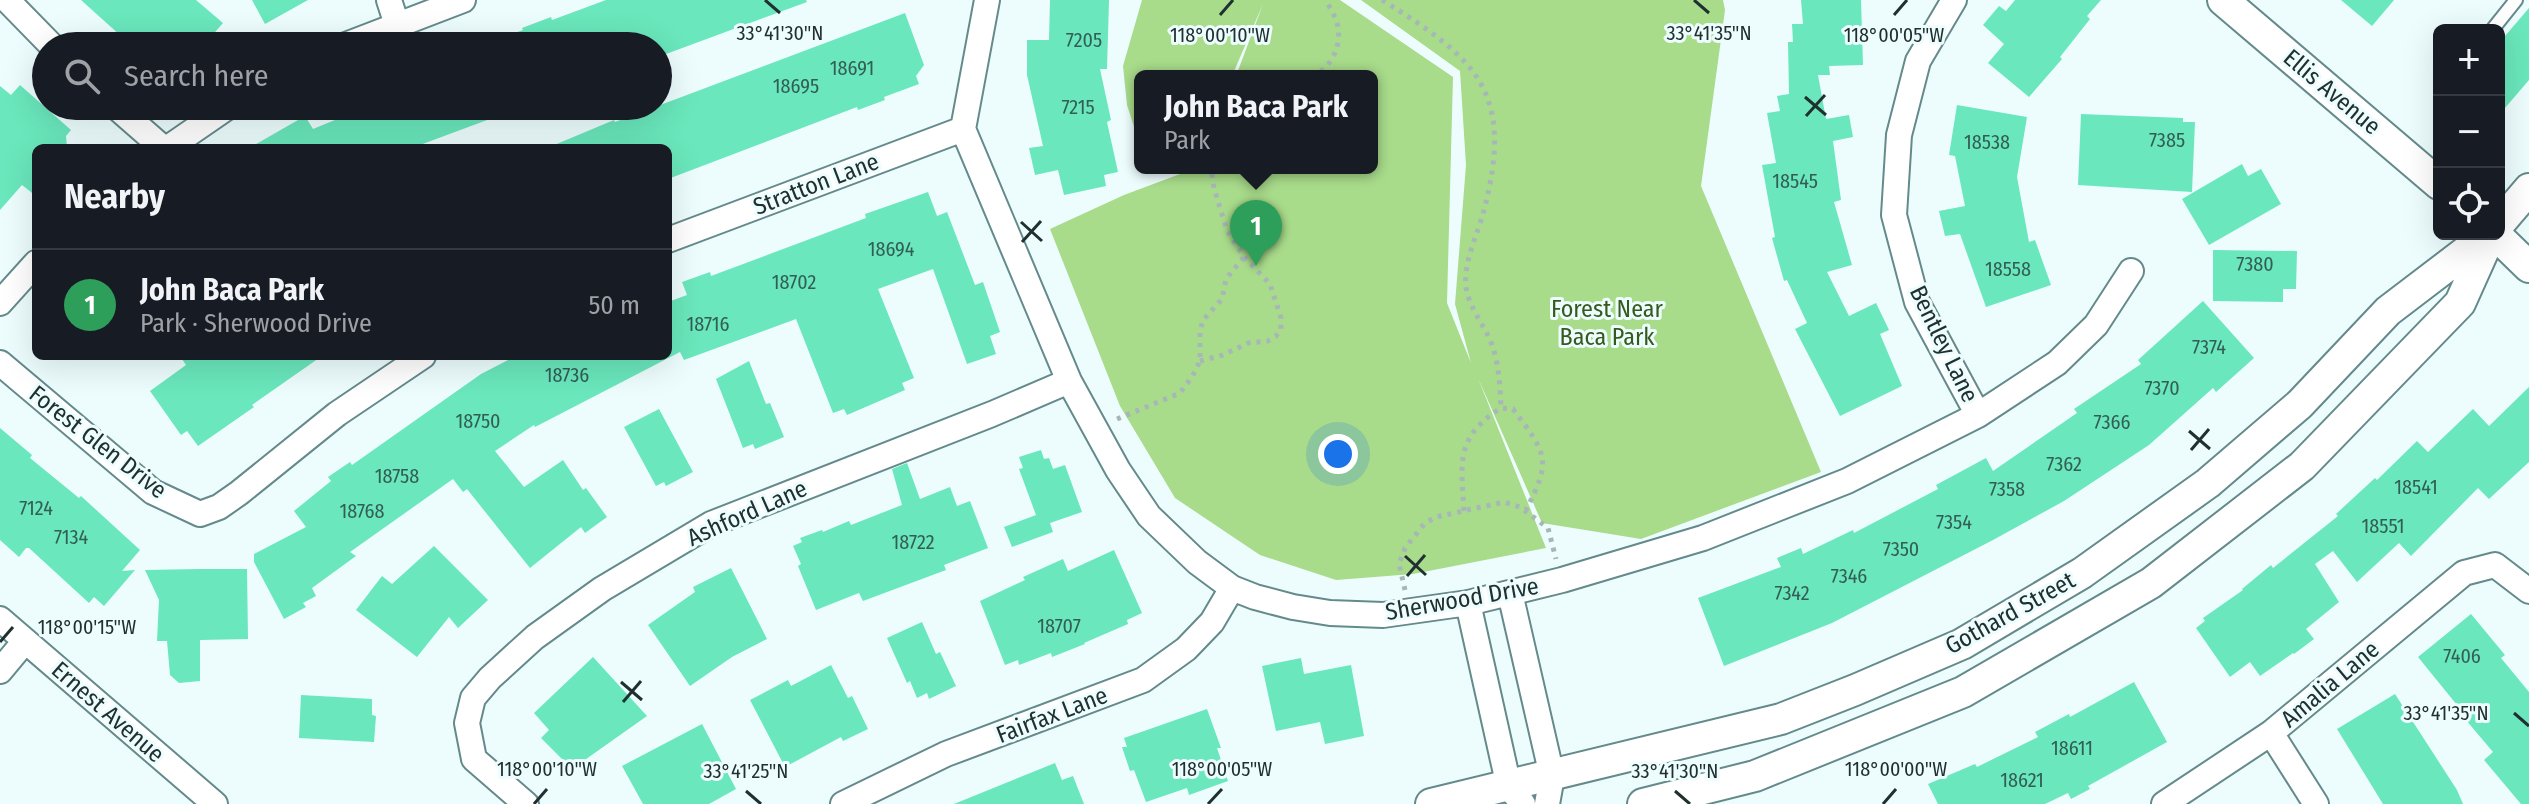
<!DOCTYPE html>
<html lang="en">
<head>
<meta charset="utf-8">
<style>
	:root { --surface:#171b24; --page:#242831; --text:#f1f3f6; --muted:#9ea1a6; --line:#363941; --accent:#cd9f96 }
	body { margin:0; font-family:"Fira Sans Condensed",sans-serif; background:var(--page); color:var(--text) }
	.controls { position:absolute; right:24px; top:24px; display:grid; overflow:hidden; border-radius:12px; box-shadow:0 8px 32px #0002 }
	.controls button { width:72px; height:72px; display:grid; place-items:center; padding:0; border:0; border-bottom:2px solid var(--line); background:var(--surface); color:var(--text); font:40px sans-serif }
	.you { position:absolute; left:1338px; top:454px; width:28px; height:28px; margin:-20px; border:6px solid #fff; border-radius:50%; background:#1a73e8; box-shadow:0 0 0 12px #1a73e833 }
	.badge { display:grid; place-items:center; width:52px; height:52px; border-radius:50%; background:var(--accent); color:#fff; font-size:26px; font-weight:700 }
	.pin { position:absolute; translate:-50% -66px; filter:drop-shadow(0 2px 4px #0008) }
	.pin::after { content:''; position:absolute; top:42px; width:28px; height:24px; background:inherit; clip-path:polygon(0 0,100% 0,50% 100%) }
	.popup { position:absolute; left:1134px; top:70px; width:244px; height:104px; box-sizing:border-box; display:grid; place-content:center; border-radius:12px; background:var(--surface); filter:drop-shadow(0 2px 6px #0005); font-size:26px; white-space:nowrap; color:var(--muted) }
	.popup b { font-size:30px; color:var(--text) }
	.popup::after { content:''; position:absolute; left:50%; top:100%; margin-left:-16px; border:16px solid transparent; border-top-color:var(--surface) }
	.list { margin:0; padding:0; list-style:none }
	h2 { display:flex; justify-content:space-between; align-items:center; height:104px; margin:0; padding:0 32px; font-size:34px }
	h2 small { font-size:26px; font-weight:400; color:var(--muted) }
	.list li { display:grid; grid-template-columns:52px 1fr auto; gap:24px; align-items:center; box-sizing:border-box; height:112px; padding:0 32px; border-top:2px solid var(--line) }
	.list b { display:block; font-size:30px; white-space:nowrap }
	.list p { margin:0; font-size:26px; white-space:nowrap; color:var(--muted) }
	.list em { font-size:26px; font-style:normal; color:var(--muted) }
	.icon { flex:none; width:44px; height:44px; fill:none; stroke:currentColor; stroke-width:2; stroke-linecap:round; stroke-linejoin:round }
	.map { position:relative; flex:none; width:2529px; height:804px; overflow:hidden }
	.search { position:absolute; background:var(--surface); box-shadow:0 8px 32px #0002; left:32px; top:32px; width:640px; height:88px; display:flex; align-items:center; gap:20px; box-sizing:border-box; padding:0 28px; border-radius:44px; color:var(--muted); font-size:30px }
	.panel { position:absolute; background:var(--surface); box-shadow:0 8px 32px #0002; left:32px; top:144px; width:640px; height:216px; border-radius:12px }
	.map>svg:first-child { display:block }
	.green { fill:#a8db8a }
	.building { fill:#6ae7bc }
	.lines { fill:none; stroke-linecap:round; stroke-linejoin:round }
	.service-casing { stroke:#648a8c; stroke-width:16 }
	.minor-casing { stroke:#648a8c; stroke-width:28 }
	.tertiary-casing { stroke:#648a8c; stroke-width:34 }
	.path { stroke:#a7b7b8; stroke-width:5; stroke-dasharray:4 6; stroke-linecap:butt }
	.service { stroke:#fff; stroke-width:12 }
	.minor { stroke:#fff; stroke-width:24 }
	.tertiary { stroke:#fff; stroke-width:30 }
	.ticks { fill:none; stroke:#203031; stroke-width:3 }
	.labels { text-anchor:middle; stroke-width:6; stroke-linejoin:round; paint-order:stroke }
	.number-label { font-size:20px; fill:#325e54 }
	.street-label { font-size:24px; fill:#203031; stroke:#edfdfe }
	.park-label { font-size:24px; fill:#36591e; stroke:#edfdfe }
	.ticks-label { font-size:20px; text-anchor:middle; fill:#203031; stroke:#edfdfe; stroke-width:6; stroke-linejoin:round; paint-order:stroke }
</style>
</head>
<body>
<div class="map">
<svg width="2529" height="804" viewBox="0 0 2529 804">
	<rect width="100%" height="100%" fill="#edfdfe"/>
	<!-- green -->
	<path class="green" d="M1142 0H1340L1453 77 1447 303 1471 363 1455 304 1466 165 1460 71 1361 0H1723L1725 10 1701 186 1821 472 1641 539 1542 523 1478 378 1546 548 1413 574 1336 580 1260 555 1175 498 1120 406 1050 229 1124 195 1196 168H1372V76H1236L1263 4 1232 76H1140V145L1127 105 1123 66Z"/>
	<!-- building -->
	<path class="building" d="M81 0H196L223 23 203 46H132Z
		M252 0H308L265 24Z
		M606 0H806L807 2 658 57V46H487L486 43 523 30 522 28 551 17 552 20Z
		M1050 0H1109L1107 69H1100L1111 120 1107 122 1118 172 1104 175 1106 186 1064 195 1058 170 1035 175 1029 148 1043 146 1027 75V40H1049Z
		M1801 0H1861L1863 65 1829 66 1830 75H1818L1826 119 1849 115 1853 137 1833 141 1841 200 1834 202 1852 265 1827 272 1849 316 1876 303 1889 330 1880 334 1902 386 1840 416 1795 329 1807 323 1787 280 1784 281 1772 238 1775 237 1762 165 1776 163 1767 113 1780 111 1777 96 1789 94 1788 42H1793L1792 24H1803Z
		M2015 0H2101L2087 16 2090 19 2060 57 2062 59 2029 97 1988 63 2004 44 1983 25 1999 6 2006 11Z
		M2341 0H2394L2372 26Z
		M2529 8V80L2499 115V43Z
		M905 13 924 65 916 76 919 84 884 97 885 100 858 110 857 107 668 179V148H547L614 120 615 122Z
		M20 85 71 130 66 136 67 148H36V196L22 185 0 210V86L11 95Z
		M1957 105 2027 117 2017 177 2029 242 2035 240 2051 285 1986 307 1960 234 1945 236 1939 211 1965 206 1955 156 1949 155Z
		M344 106H517V109L412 148H249L305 116 313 129 347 115Z
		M2081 114 2183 118V122H2195L2192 192 2078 185Z
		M2242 164 2248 176 2261 169 2281 204 2209 245 2182 199Z
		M928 192 937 216 947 212 975 285 983 282 1000 332 990 336 996 354 967 364 933 269 878 289 914 378 902 383 905 390 847 415 844 409 833 413 796 319 684 360 680 352 535 427 534 425 495 451 524 487 563 460 583 490 586 488 607 517 585 533 581 527 530 568 467 489 463 492 453 479 350 552 356 556 312 588 316 596 303 603 306 607 284 619 254 562V554L306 527 294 511 331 481 328 477 350 462 352 465 481 374 516 356H668V302L687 295 682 282 710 272 711 276 866 218 865 214Z
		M2213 250 2297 251 2296 289H2283V302L2213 301Z
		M2203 301 2254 358 2216 392 2213 388 2149 445 2064 501 1993 540 1832 623 1724 666 1698 598 1781 567 1777 558 1801 548 1803 554 1853 530 1854 533 1938 489 1936 485 1986 458 1993 471 2077 413 2074 409 2141 364 2138 360Z
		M180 356H322L252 405 254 407 198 446 187 431 181 435 150 391 186 365Z
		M749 361 766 404 770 403 784 437 755 449 753 444 743 448 716 379Z
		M2529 387V462L2489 499 2478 488 2411 556 2399 543 2357 582 2333 551 2315 564 2339 602 2306 629 2314 639 2294 654 2293 653 2260 676 2250 662 2230 677 2196 628 2205 621 2203 618 2243 590 2242 589 2271 565 2273 568 2338 516 2336 514 2375 478 2377 480 2417 441 2428 452 2473 409 2489 426Z
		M659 409 693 472 666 486 664 482 656 486 624 427Z
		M0 428 32 455 30 458 79 498 81 496 140 550 122 571 135 570 104 606 94 597 89 603 29 548H26L19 557 0 540Z
		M1041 450 1044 459 1049 458 1053 469 1065 465 1082 512 1050 523 1053 532 1012 547 1004 527 1036 515 1019 469 1023 468 1019 457Z
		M907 463 920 499 950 487 957 506 970 501 988 548 944 565 946 570 863 601 859 593 816 610 798 566 801 564 793 546 802 542 800 538 822 530 823 532 849 521 851 525 902 505 892 469Z
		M434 546 488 600 458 628 449 617 417 657 356 610 382 576 392 584Z
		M1114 550 1142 613 1127 620 1128 624 1084 643 1085 644 1052 657 1051 653 1019 665 1018 660 1005 665 980 601 1025 580 1023 577 1063 559 1068 571Z
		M731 568 767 639 732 657 690 686 648 625 695 592 693 587Z
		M199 569H247L248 639 200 640V681L179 683 170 675 167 641H157L159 600 145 570Z
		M2471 614 2505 655 2501 658 2529 692V804H2521L2484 760 2493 752 2455 707 2457 705 2418 657Z
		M922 622 936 654 940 652 956 686 929 699 927 693 917 698 910 681 907 683 887 638Z
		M593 657 647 716 572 769 541 738 549 730 534 713Z
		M1301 658 1304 674 1351 665 1364 736 1325 744 1320 722 1276 731 1262 666Z
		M831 665 848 698 852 696 868 729 843 741 841 737 785 767 750 700 788 680 791 686Z
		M2134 682 2167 742 2088 786 2090 789 2071 799 2068 793 2045 804H1938L1928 784 1975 764 1977 767 2038 737 2035 732 2069 714 2070 717Z
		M2395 694 2457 790 2463 804H2383L2337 729Z
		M301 695 372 699V715L376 716 374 742 299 738Z
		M1207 709 1221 748H1217L1228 781 1189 795 1187 788 1146 802 1134 770 1130 771 1122 747H1127L1124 738Z
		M702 724 736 789 709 804H643L622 766Z
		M1055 763 1062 780 1073 776 1084 804H954Z"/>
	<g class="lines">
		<defs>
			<path id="service" d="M2492 30 2516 0"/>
			<path id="minor" d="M7 0 52 46
				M389 0 397 25
				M987 0 963 129 1069 381 1118 470 1149 516 1197 562 1232 588 1255 597 1293 607 1330 613 1383 615 1468 603 1562 580 1703 538 1847 481 1978 415 2057 363 2096 325 2131 271
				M1954 0 1918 61 1899 135 1894 215 1917 302 1978 415
				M343 46 463 0
				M115 106 163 148
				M168 148 229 106
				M668 240 963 129
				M0 303 36 263
				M0 363 153 492 200 514 219 507 239 493 337 414 423 356
				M1510 593 1552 776 1547 804
				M1468 603 1509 787 1523 804
				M0 619 215 804
				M0 671 25 641
				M2271 733 2316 804
				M526 804 474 759 467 723 473 698 490 678 535 637 602 589 711 524 992 414 1069 381
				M843 804 946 754 1143 680 1186 649 1212 622 1232 588
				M2164 804 2271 733 2464 573 2495 565 2529 591"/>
			<path id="tertiary" d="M2223 0 2439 184
				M2499 224 2529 189
				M2495 234 2529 267
				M1431 804 1781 719 1855 690 1962 644 2082 573 2208 483 2300 404 2388 311 2489 234
				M1643 804 1755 776 1963 692 2151 583 2302 466 2460 303 2491 234"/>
		</defs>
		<!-- service casing -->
		<use href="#service" class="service-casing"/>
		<!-- minor casing -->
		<use href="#minor" class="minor-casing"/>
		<!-- tertiary casing -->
		<use href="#tertiary" class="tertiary-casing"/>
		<!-- path -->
		<path class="path" d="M1382 0C1477 59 1515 92 1484 210 1478 234 1463 262 1466 287 1469 308 1483 323 1491 342 1499 363 1500 385 1501 408
			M1312 76C1332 68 1343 44 1337 23 1335 15 1329 7 1326 0
			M1200 361 1223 355 1248 343 1268 341 1276 336 1281 329V318L1270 284 1244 257 1227 231 1214 188 1211 168
			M1117 419 1180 393 1192 377 1200 361V331L1203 320 1222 299 1226 279 1244 257
			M1464 511C1461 463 1455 437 1501 408L1513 409C1547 454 1552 460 1526 510
			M1405 590 1399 564 1405 548 1425 523 1436 517 1504 502 1520 507 1548 528 1556 559"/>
		<!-- service -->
		<use href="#service" class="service"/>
		<!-- minor -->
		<use href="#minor" class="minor"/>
		<!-- tertiary -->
		<use href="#tertiary" class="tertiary"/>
	</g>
	<!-- ticks -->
	<path class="ticks" d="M765 0 780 13M1694 0 1709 13M1220 15 1233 0M1894 15 1907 0M1805 97 1826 115M1806 116 1825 95M1021 222 1042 241M1022 242 1041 221M2189 431 2210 449M2191 450 2209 429M1405 556 1426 575M1407 576 1425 555M0 642 13 627M621 682 642 700M623 702 641 681M2514 713 2529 726M746 791 761 804M1675 791 1690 804M534 804 547 789M1208 804 1222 789M1883 804 1896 789"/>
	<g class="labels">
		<!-- number labels -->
		<g class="number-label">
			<text x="1084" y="47">7205</text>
			<text x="852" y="75">18691</text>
			<text x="796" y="93">18695</text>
			<text x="1078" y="114">7215</text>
			<text x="2167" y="147">7385</text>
			<text x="1987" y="149">18538</text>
			<text x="1795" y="188">18545</text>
			<text x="891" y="256">18694</text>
			<text x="2255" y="271">7380</text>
			<text x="2008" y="276">18558</text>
			<text x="794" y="289">18702</text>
			<text x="708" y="331">18716</text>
			<text x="2209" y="354">7374</text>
			<text x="567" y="382">18736</text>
			<text x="2162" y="395">7370</text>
			<text x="478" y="428">18750</text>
			<text x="2112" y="429">7366</text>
			<text x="2064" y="471">7362</text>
			<text x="397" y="483">18758</text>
			<text x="2416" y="494">18541</text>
			<text x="2007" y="496">7358</text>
			<text x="36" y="515">7124</text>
			<text x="362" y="518">18768</text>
			<text x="1954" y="529">7354</text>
			<text x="2383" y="533">18551</text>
			<text x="71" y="544">7134</text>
			<text x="913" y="549">18722</text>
			<text x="1901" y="556">7350</text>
			<text x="1849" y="583">7346</text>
			<text x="1792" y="600">7342</text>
			<text x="1059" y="633">18707</text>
			<text x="2462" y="663">7406</text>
			<text x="2072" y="755">18611</text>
			<text x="2022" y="787">18621</text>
		</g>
		<!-- street labels -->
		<g class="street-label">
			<text transform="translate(2332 92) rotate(40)" y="8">Ellis Avenue</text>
			<text transform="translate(816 184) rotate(-21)" y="8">Stratton Lane</text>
			<text transform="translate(1944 344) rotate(64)" y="8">Bentley Lane</text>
			<text transform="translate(98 442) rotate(38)" y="8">Forest Glen Drive</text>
			<text transform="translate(747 513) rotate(-24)" y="8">Ashford Lane</text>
			<text transform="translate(1462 599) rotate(-10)" y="8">Sherwood Drive</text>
			<text transform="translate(2010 613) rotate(-29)" y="8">Gothard Street</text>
			<text transform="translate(2330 684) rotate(-40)" y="8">Amalia Lane</text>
			<text transform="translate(108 712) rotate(41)" y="8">Ernest Avenue</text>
			<text transform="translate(1052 715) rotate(-21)" y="8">Fairfax Lane</text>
		</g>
		<!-- park labels -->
		<g class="park-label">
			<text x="1607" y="317">Forest Near<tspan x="1607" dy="28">Baca Park</tspan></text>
		</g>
	</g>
	<g class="ticks-label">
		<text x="780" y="40">33°41'30"N</text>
		<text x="1709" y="40">33°41'35"N</text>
		<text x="1220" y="42">118°00'10"W</text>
		<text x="1894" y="42">118°00'05"W</text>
		<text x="87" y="634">118°00'15"W</text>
		<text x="2446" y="720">33°41'35"N</text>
		<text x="547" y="776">118°00'10"W</text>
		<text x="1222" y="776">118°00'05"W</text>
		<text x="1896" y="776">118°00'00"W</text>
		<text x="746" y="778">33°41'25"N</text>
		<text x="1675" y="778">33°41'30"N</text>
	</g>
</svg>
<div class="controls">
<button>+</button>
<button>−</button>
<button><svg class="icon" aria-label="locate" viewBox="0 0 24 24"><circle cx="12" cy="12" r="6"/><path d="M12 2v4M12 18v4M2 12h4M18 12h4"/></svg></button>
</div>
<div class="you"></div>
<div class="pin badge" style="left:1256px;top:266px;background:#2e9e5b">1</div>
<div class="popup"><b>John Baca Park</b>Park</div>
<div class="search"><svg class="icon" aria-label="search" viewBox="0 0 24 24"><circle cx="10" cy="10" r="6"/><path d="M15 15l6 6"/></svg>Search here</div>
<section class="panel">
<h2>Nearby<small></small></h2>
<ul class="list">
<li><span class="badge" style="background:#2e9e5b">1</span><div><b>John Baca Park</b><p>Park · Sherwood Drive</p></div><em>50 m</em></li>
</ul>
</section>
</div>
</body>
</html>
